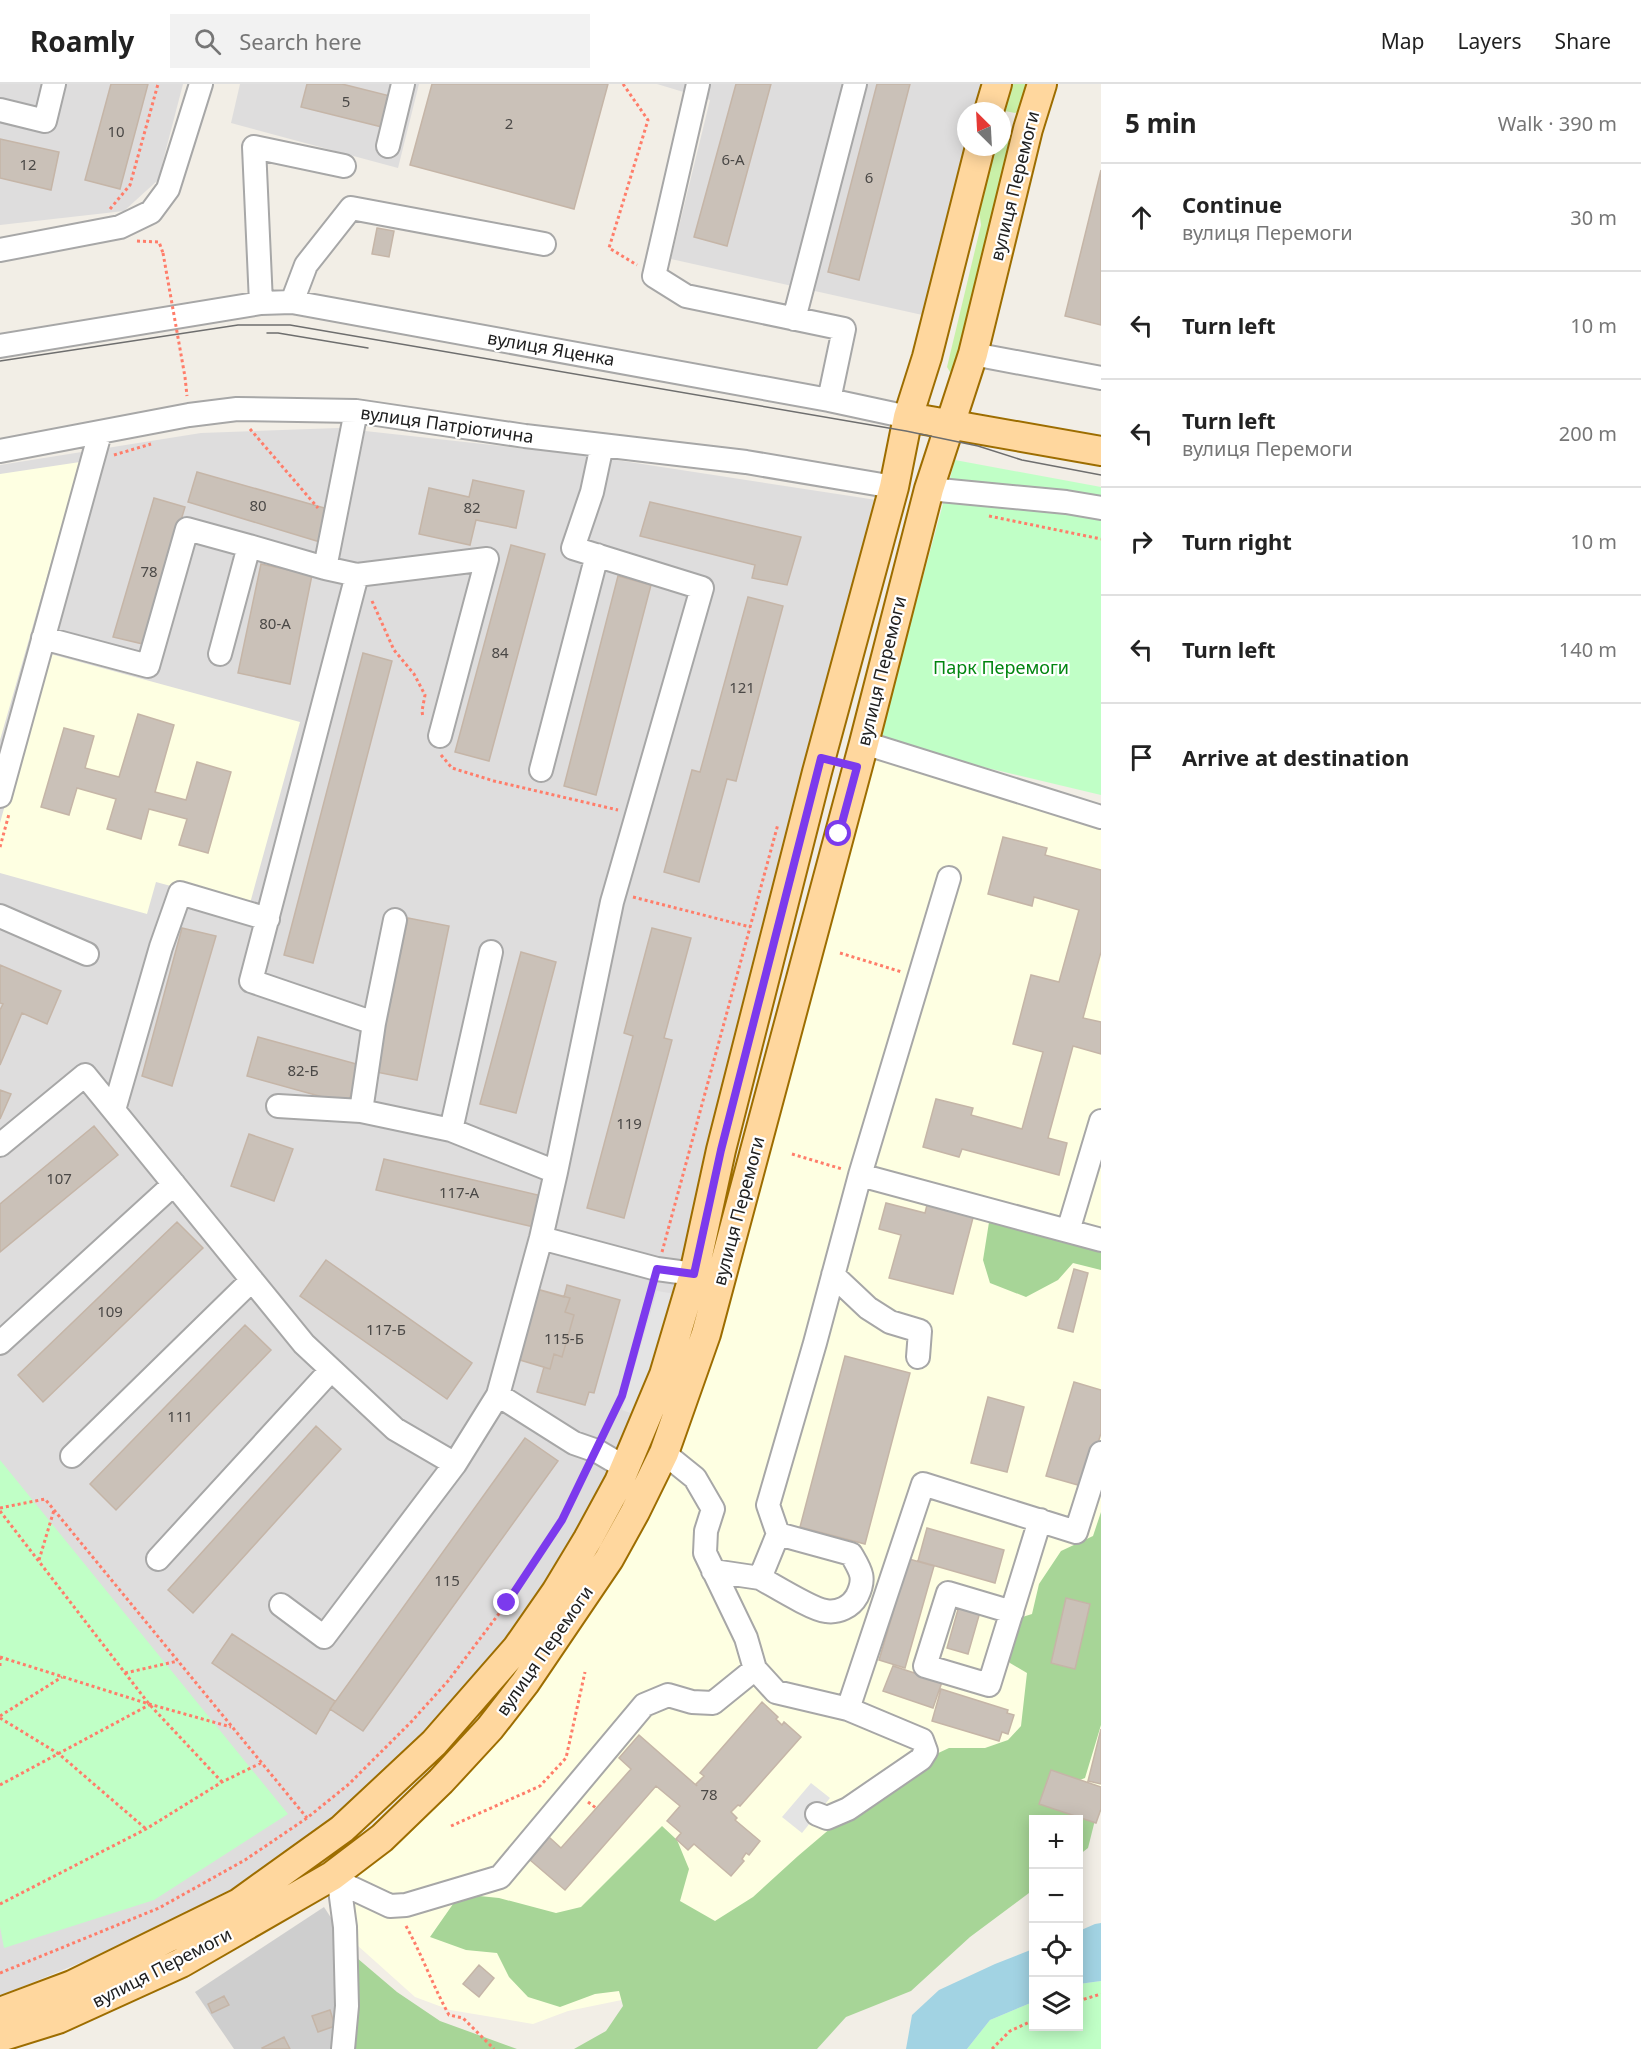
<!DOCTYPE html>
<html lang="en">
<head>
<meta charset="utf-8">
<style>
	:root { --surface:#fff; --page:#f2f2f2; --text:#222; --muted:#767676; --line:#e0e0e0 }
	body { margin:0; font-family:"Noto Sans",sans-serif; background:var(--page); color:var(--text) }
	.controls { position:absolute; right:18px; bottom:18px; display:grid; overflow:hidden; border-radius:0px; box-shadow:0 3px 15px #0003 }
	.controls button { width:54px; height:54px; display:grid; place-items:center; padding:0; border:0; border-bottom:2px solid var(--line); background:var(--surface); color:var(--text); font:30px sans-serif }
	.compass { position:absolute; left:957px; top:18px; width:54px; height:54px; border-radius:50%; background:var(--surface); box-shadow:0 3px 15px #0003; rotate:336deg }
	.stop { position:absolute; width:18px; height:18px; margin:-14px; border:4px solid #7c3aed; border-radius:50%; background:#fff }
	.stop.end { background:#7c3aed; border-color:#fff; box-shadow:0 2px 6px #0008 }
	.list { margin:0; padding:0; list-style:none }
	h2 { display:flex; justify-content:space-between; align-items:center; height:78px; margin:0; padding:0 24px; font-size:26px }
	h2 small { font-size:20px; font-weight:400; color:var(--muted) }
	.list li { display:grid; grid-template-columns:39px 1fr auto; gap:18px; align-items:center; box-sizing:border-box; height:108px; padding:0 24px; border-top:2px solid var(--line) }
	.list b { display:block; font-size:22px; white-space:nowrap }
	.list p { margin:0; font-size:20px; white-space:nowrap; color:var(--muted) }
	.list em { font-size:20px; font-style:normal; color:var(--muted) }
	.icon { flex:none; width:33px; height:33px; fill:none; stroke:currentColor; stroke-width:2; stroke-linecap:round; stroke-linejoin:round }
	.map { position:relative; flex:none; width:1101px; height:1965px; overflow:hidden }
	header { display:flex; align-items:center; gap:36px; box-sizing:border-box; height:84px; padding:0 30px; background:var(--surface); border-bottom:2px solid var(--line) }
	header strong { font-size:28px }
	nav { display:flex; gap:33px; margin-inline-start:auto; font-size:21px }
	.search { width:420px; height:54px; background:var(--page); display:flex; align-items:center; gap:15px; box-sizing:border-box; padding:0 21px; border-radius:0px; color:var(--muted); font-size:22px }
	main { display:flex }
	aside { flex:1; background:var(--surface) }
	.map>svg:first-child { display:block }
	.residential { fill:#dedddd }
	.education { fill:#feffe2 }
	.religious { fill:#cecece }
	.grass { fill:#c9f0a8 }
	.forest { fill:#a7d597 }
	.park { fill:#c0ffc6 }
	.parking { fill:#e4e4e4 }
	.water { fill:#a2d3e3 }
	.building { fill:#cac1b8; stroke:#c5b5a7; stroke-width:1.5 }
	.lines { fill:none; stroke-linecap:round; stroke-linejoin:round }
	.minor-casing { stroke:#a7a7a7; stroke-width:26 }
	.major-casing { stroke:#9d6d00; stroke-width:32 }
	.path { stroke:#ff7d6a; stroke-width:3; stroke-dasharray:3 3; stroke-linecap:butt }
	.minor { stroke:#fff; stroke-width:22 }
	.major { stroke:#ffd79e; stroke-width:28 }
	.tram { stroke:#6e6e6e; stroke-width:1.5 }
	.path-bridge { stroke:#ff7d6a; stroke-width:3; stroke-dasharray:3 3; stroke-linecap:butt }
	.route { stroke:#7c3aed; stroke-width:8 }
	.labels { text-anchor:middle; stroke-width:4.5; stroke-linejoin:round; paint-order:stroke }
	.number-label { font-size:15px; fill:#4a4846 }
	.street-label { font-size:18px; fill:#202020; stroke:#fff }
	.park-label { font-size:18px; fill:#028610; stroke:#fff }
</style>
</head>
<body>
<header>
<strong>Roamly</strong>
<div class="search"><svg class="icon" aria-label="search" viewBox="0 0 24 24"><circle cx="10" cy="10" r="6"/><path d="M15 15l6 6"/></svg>Search here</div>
<nav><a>Map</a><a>Layers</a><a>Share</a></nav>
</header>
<main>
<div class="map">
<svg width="1101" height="1965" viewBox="0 0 1101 1965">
	<rect width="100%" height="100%" fill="#f2eee6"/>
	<!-- residential -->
	<path class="residential" d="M0 0H183L158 96 124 127 0 141Z
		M240 0H419L398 84 231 39Z
		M657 0H981L974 27H966V62L927 232 671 175 710 16Z
		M338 344 590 372 883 417 665 1264 596 1416 543 1502 468 1603 387 1687 291 1768 205 1827 0 1912V381L201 349Z"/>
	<!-- education -->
	<path class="education" d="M80 378 0 656V390Z
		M47 569 300 638 249 823 156 798 147 830 0 789V739Z
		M865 669 1101 735V1729L957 1690 695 1901 568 1927 533 1940 450 1926 415 1913 357 1861 320 1799 490 1644 664 1369Z"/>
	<!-- religious -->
	<path class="religious" d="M324 1823 337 1843 335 1965H234L195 1908Z"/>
	<!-- grass -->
	<path class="grass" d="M1006 0H1032L1025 25 1015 29 1005 27 1002 16Z
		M1002 50 1007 52 1011 57 955 289 950 288 947 283 981 141 976 103 986 63H1002Z"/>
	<!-- forest -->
	<path class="forest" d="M990 1132 1101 1160V1186L1073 1179 1058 1196 1026 1213 990 1199 983 1176Z
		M1101 1428V1641L1085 1694 1064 1702 1096 1732 1088 1764 1079 1771 1078 1736H1034L1033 1806 970 1853 911 1907 846 1933 817 1965H574L606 1947 623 1922 619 1907 595 1910 560 1923 528 1913 509 1893 497 1869 466 1866 430 1853 460 1810 499 1814 556 1829 581 1823 662 1742 677 1756 689 1785 680 1817 715 1837 753 1813 798 1772 845 1732 915 1680 949 1664H985L1008 1656 1021 1642 1027 1589 1010 1579 994 1560 1007 1538 1032 1530 1039 1500 1061 1467 1093 1452Z
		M357 1874 397 1908 440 1937 517 1965H349Z"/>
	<!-- park -->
	<path class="park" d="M955 376 1101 403V711L878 658Z
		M0 1376 288 1730 154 1816 4 1864 0 1843Z
		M1101 1897V1965H967L990 1936 1033 1918 1034 1942H1078L1079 1900Z"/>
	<!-- parking -->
	<path class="parking" d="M657 1207 676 1210 658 1274 633 1330 622 1326Z
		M811 1699 830 1714 802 1749 782 1733Z"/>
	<!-- water -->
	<path class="water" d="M1101 1839V1897L1079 1900V1847L1095 1840Z
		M1033 1865V1918L990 1936 967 1965H906L912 1931 939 1906 995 1880Z"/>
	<!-- building -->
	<path class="building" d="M111 0H148L120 105 85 96Z
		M307 0H342L390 12 382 43 301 23Z
		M432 0H608L574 125 410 81Z
		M736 0H771L727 162 694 153Z
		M877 0H910L859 196 828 188Z
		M0 55 59 68 51 106 0 94Z
		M1101 86V241L1065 232Z
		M377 144 394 147 389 173 372 170Z
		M197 388 328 425 320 458 188 418Z
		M473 396 524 407 516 444 476 436 470 461 419 450 429 404 469 413Z
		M154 414 185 423 143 560 113 553Z
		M650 418 801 453 787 501 752 494 755 481 640 452Z
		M511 461 545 470 489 677 455 668Z
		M261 480 312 491 290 600 238 589Z
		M618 492 651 501 596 711 564 702Z
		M748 513 783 522 736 697 727 695 699 798 664 788 692 686 700 688Z
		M363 569 392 577 313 879 284 871Z
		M138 630 174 641 155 708 186 716 197 678 231 688 208 769 179 761 187 735 149 725 141 755 107 745 116 715 77 704 69 731 41 723 64 644 94 652 85 684 119 693Z
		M1003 753 1047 764 1045 771 1101 786V868L1083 934 1101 938V970L1073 962 1048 1054 1067 1059 1059 1091 962 1065 959 1073 923 1063 936 1015 973 1024 971 1031 1022 1045 1043 968 1013 960 1031 891 1059 898 1079 826 1034 813 1032 822 988 810Z
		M408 834 449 842 417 996 376 988Z
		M182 844 216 852 172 1002 142 992Z
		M652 844 691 854 664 954 672 956 624 1134 587 1124 633 952 624 949Z
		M521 868 556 878 516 1029 480 1020Z
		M0 881 61 907 47 940 22 929 0 981V926L3 920 0 919Z
		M258 953 360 981 348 1020 247 992Z
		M0 1006 11 1010 0 1035Z
		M94 1042 118 1071 0 1168V1120Z
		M249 1050 293 1065 274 1117 231 1102Z
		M384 1075 542 1112 534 1143 376 1106Z
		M928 1117 974 1130 953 1210 889 1194 901 1151 879 1145 886 1119 925 1129Z
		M177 1138 203 1164 43 1318 18 1291Z
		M326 1176 472 1279 447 1315 300 1212Z
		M1074 1185 1088 1189 1073 1248 1058 1244Z
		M567 1201 620 1216 594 1309 589 1308 585 1321 537 1308 544 1283 513 1274 533 1204 564 1213Z
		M533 1204 570 1214 565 1228 574 1231 562 1273 554 1270 550 1285 513 1274Z
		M245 1241 271 1266 116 1426 90 1400Z
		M845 1272 910 1289 865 1460 800 1443Z
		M1074 1298 1101 1306V1349L1085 1403 1046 1392Z
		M988 1313 1024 1323 1007 1388 971 1379Z
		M316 1342 341 1365 193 1529 168 1506Z
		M525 1354 558 1377 363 1647 330 1625Z
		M927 1444 1004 1466 995 1499 918 1477Z
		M909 1475 934 1482 905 1584 879 1576Z
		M1066 1514 1090 1520 1075 1585 1051 1579Z
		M959 1522 980 1528 968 1570 947 1564Z
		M232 1550 335 1617 316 1650 212 1579Z
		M893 1582 942 1598 933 1624 883 1607Z
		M941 1605 1008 1626 1007 1629 1014 1631 1008 1650 1002 1648 999 1657 932 1637Z
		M762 1618 778 1633 776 1635 782 1641 784 1638 801 1653 740 1722 738 1721 731 1728 737 1734 735 1736 760 1757 749 1771 746 1769 742 1775 744 1777 731 1792 694 1760 688 1766 676 1755 681 1749 667 1737 680 1722 656 1702 565 1806 530 1776 549 1753 561 1764 631 1685 619 1674 639 1651 697 1702 696 1700 704 1692 700 1689Z
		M1101 1645V1700L1088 1697Z
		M1051 1686 1101 1703V1725L1096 1739 1039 1720Z
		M479 1881 494 1894 479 1913 463 1900Z
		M224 1912 229 1921 212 1929 208 1920Z
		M330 1926 335 1942 318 1948 312 1932Z
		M284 1953 290 1965H263L262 1964Z"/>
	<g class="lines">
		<defs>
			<path id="minor" d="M698 0 654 192 686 212 844 245 829 316
				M0 26 45 37 54 0
				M388 62 403 0
				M0 166 120 143 151 128 168 105 201 0
				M292 218 306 181 351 124 544 160
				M261 219 254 63 344 82
				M794 235 855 0
				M0 262 261 219 292 218 829 316 908 333
				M973 270 1101 294
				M356 327 325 484 357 491 251 897 374 939 361 1027 451 1046 556 1088 541 1154 498 1311
				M0 367 189 331 237 325 356 327 525 352 746 378 894 403
				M929 405 1066 418 1101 424
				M357 491 487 475 440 652
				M43 554 148 582 187 445 249 462
				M220 570 249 462 325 484
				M864 659 1101 733
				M541 686 597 471
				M0 712 100 349
				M0 832 87 870
				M374 939 395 836
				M278 1022 361 1027
				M114 1026 161 863 180 809 268 835
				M451 1046 491 868
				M0 1061 85 991 304 1260 395 1345 455 1380 498 1311 574 1359 597 1367 626 1384
				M556 1088 612 818 702 504 573 464 592 408 602 361
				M860 1091 1101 1156
				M1068 1147 1101 1037
				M541 1154 657 1185 694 1190
				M833 1191 868 1224 890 1238 920 1247 918 1273
				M0 1259 174 1100
				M664 1369 695 1394 713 1425 706 1447 705 1469 746 1554 755 1585 776 1608 848 1625 923 1400 1076 1448 1101 1369
				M72 1372 252 1196
				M158 1475 331 1286
				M713 1487 760 1494 778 1450 768 1421 815 1259 860 1091 949 794
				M760 1494C773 1501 813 1526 826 1527 838 1529 851 1523 857 1512 866 1494 861 1487 851 1470L778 1450
				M281 1521 324 1553 455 1380
				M1012 1528 948 1509 925 1582 989 1601 1040 1436
				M817 1730 827 1734 848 1725 921 1675 926 1667 922 1656 848 1625
				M332 1792 339 1798 345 1843 347 1922 343 1965
				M339 1798 390 1822 406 1821 500 1793 644 1621 668 1611 692 1618 713 1619 755 1585"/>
			<path id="major" d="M989 27 997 0
				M908 333 1101 367
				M0 1928 72 1901 239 1819 342 1745 434 1659 517 1564 556 1508 588 1455 619 1398 664 1291 694 1190 721 1066 817 688 894 403 908 333 927 273 980 63
				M0 1953 58 1935 181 1879 332 1792 382 1754 441 1697 490 1644 525 1599 609 1475 635 1428 664 1369 706 1250 864 659 929 405 973 270 1028 45 1042 0"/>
		</defs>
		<!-- minor casing -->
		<use href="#minor" class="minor-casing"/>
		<!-- major casing -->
		<use href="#major" class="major-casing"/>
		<!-- path -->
		<path class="path" d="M623 0 648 36 609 164 637 181
			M110 125 130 101 158 0
			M137 157 159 158 163 169
			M185 293 187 312
			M250 345 318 424
			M114 371 151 360
			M989 432 1101 455
			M372 517 394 566 414 590 425 611 422 627 423 634
			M441 671 452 684 494 697 618 726
			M0 763 9 730
			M633 813 750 843
			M840 869 902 888
			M792 1070 842 1085
			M662 1168 778 740
			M605 1350 623 1312 653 1203
			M0 1424 45 1415 307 1734
			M0 1427 149 1620 222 1698
			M39 1476 54 1426
			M0 1573 149 1620 231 1643
			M0 1582V1573
			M125 1589 178 1577
			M0 1632 62 1593
			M0 1634 59 1670 146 1745
			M0 1701 149 1621
			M588 1718 596 1724
			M451 1742 540 1702 566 1674 585 1588
			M0 1820 146 1745 222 1698 261 1679
			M406 1842C422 1871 433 1902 449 1931L463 1934 494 1965
			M0 1889 159 1824 245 1776 307 1734 349 1700 412 1637 448 1597 507 1519 562 1435 588 1383
			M1078 1917 1101 1910
			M992 1965 1010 1947 1034 1936"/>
		<!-- minor -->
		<use href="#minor" class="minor"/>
		<!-- major -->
		<use href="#major" class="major"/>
		<!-- tram -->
		<path class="tram" d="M267 249H278L368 264
			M0 277 238 241H290L906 347 978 362 1022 376 1101 391"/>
		<!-- path-bridge -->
		<path class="path-bridge" d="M163 169 185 293"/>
	</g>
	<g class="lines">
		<!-- route -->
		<path class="route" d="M507 1519 562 1436 622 1312 657 1185 694 1190 721 1066 821 674 857 683 839 750"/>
	</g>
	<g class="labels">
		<!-- number labels -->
		<g class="number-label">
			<text x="346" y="23">5</text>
			<text x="509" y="45">2</text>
			<text x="116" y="53">10</text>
			<text x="733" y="81">6-А</text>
			<text x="28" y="86">12</text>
			<text x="869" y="99">6</text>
			<text x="258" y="427">80</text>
			<text x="472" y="429">82</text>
			<text x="149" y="493">78</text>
			<text x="275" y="545">80-А</text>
			<text x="500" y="574">84</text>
			<text x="742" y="609">121</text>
			<text x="303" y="992">82-Б</text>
			<text x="629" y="1045">119</text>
			<text x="59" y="1100">107</text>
			<text x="459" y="1114">117-А</text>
			<text x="110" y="1233">109</text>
			<text x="386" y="1251">117-Б</text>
			<text x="564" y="1260">115-Б</text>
			<text x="180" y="1338">111</text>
			<text x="447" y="1502">115</text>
			<text x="709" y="1716">78</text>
		</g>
		<!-- street labels -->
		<g class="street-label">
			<text transform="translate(1015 102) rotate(-76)" y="6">вулиця Перемоги</text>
			<text transform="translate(551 265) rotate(10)" y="6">вулиця Яценка</text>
			<text transform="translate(447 341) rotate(8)" y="6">вулиця Патріотична</text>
			<text transform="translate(882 587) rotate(-76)" y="6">вулиця Перемоги</text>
			<text transform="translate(739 1127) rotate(-75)" y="6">вулиця Перемоги</text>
			<text transform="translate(545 1567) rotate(-55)" y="6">вулиця Перемоги</text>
			<text transform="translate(162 1884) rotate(-27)" y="6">вулиця Перемоги</text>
		</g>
		<!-- park labels -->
		<g class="park-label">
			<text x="1001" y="590">Парк Перемоги</text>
		</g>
	</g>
</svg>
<div class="controls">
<button>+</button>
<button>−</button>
<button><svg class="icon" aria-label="locate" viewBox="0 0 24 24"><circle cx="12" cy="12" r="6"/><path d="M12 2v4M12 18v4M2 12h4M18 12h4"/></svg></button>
<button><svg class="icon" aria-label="layers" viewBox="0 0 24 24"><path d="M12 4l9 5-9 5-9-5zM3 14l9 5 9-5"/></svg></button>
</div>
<svg class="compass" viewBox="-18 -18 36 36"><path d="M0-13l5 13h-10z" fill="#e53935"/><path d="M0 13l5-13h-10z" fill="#767676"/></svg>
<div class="stop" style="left:839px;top:750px"></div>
<div class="stop end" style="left:507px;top:1519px"></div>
</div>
<aside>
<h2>5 min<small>Walk · 390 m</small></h2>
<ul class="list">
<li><svg class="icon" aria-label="ahead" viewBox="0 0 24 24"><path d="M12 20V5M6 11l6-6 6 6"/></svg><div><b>Continue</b><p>вулиця Перемоги</p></div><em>30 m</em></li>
<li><svg class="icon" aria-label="left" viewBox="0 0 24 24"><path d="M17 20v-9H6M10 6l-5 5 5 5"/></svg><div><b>Turn left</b></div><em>10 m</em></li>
<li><svg class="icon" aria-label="left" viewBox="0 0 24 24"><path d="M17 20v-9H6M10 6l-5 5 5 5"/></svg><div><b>Turn left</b><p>вулиця Перемоги</p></div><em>200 m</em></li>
<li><svg class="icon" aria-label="right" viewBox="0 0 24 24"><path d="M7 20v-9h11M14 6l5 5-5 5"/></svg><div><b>Turn right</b></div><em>10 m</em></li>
<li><svg class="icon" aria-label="left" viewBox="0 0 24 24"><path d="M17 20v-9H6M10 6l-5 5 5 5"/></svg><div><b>Turn left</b></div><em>140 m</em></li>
<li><svg class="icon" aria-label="arrive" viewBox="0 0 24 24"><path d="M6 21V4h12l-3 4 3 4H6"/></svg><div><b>Arrive at destination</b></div></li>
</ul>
</aside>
</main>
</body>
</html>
